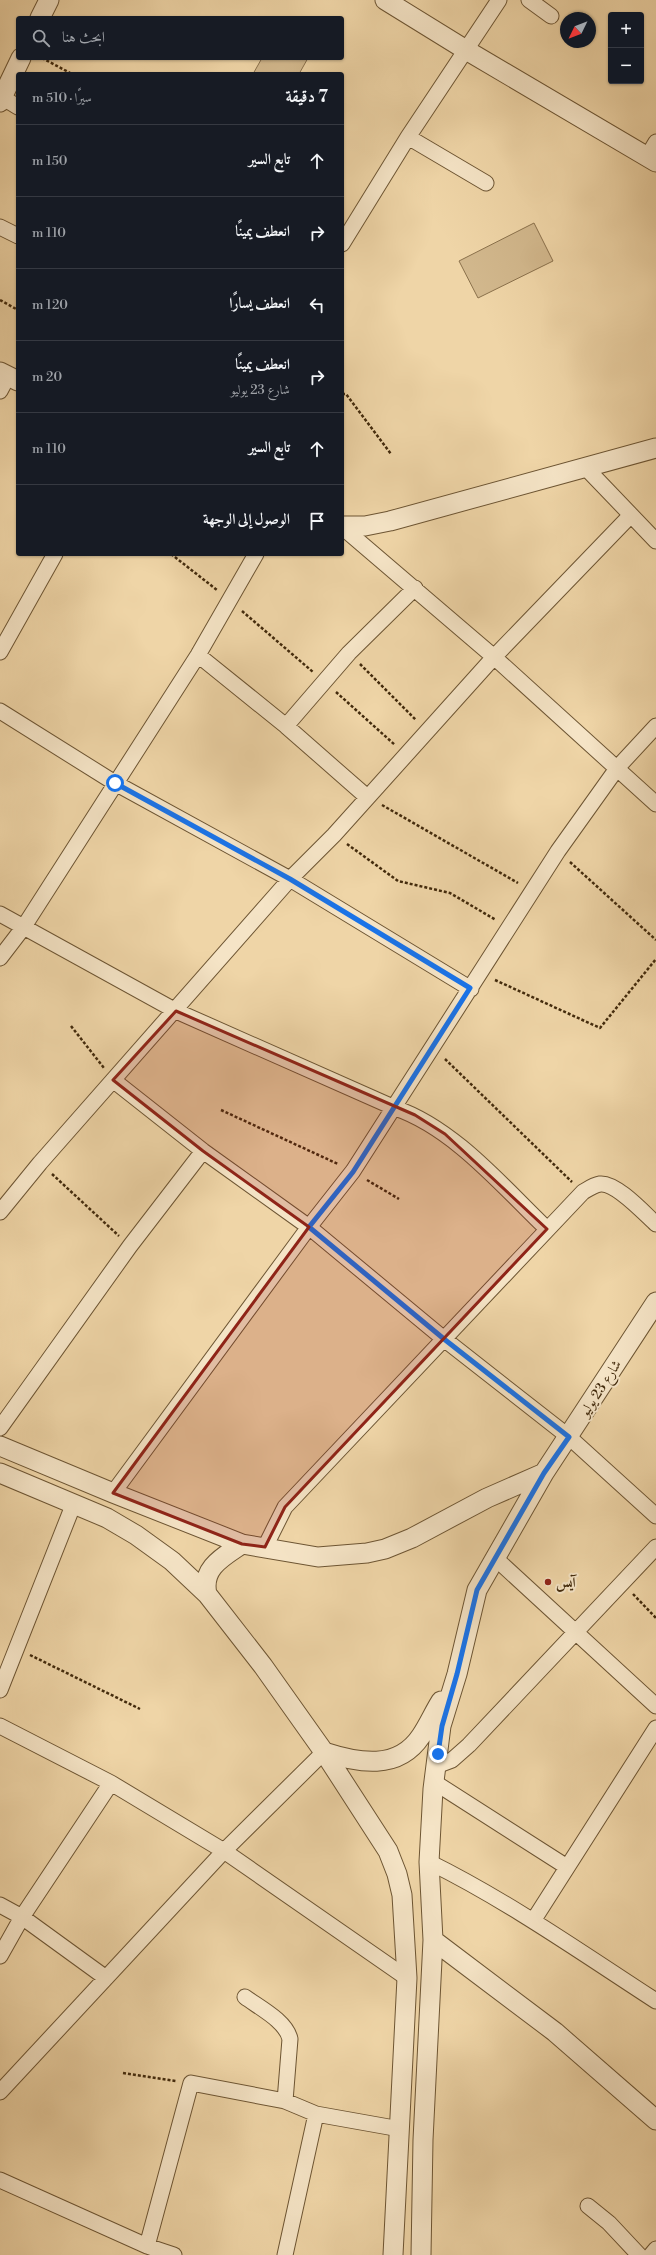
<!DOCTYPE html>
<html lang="ar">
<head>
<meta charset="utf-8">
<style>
	:root { --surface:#171b24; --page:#242831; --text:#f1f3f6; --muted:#9ea1a6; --line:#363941 }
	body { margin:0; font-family:"Libre Bodoni",Amiri,serif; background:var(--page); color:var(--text); direction:rtl }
	.controls { position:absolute; right:12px; top:12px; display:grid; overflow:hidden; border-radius:4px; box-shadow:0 1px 3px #0004 }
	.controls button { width:36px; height:36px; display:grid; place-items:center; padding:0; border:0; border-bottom:1px solid var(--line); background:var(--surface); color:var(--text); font:20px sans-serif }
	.compass { position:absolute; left:560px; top:12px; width:36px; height:36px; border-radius:50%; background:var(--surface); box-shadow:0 1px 3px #0004; rotate:227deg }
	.stop { position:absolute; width:12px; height:12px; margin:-9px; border:3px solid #1a73e8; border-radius:50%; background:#fff }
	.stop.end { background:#1a73e8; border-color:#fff; box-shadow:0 1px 4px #0008 }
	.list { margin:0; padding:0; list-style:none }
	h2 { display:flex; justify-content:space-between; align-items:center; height:52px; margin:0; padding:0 16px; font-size:17px }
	h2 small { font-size:13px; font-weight:400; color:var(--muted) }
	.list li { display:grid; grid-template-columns:26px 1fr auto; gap:12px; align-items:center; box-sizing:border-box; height:72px; padding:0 16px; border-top:1px solid var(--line) }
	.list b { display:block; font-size:15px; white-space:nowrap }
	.list p { margin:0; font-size:13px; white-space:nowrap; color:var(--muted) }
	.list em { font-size:13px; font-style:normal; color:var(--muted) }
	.icon { flex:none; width:22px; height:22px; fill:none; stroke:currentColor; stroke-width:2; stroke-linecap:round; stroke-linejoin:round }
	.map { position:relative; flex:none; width:656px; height:2255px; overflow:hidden; direction:ltr }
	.search { position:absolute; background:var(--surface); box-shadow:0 1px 3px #0004; left:16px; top:16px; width:328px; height:44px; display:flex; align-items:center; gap:10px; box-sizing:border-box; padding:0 14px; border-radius:4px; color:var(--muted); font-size:15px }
	.panel { position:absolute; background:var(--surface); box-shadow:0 1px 3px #0004; left:16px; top:72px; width:328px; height:484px; border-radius:4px; direction:rtl }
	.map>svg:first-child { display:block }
	.green { fill:#d2b88d; stroke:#8a714c }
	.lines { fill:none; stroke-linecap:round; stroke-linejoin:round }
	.minor-casing { stroke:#6d5533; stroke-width:17 }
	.tertiary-casing { stroke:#6d5533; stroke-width:21 }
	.path { stroke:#422a0c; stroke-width:2.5; stroke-dasharray:3 2; stroke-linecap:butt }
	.minor { stroke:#f5e4c6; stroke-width:15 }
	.tertiary { stroke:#f5e4c6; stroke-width:19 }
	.route { stroke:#1a73e8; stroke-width:5 }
	.marked { fill:#8f2418; fill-opacity:0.2; stroke:#8f2418; stroke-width:3; stroke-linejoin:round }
	.poi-dot { fill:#8f2418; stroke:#f5e4c6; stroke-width:1.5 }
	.labels { text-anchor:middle; stroke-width:4; stroke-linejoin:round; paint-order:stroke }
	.street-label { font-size:14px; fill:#422a0c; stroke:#f5e4c6 }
	.poi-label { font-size:14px; font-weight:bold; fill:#422a0c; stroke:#f5e4c6; text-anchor:start }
</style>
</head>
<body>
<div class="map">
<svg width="656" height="2255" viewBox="0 0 656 2255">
	<rect width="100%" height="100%" fill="#efd5a7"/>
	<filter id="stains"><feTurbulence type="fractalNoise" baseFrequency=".005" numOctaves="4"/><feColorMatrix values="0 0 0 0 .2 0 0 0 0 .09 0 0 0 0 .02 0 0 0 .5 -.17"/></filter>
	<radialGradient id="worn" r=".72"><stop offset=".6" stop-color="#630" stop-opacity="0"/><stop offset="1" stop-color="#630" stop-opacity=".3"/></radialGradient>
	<!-- green -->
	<path class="green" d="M262 58H308L299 74H253Z
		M534 223 553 261 478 298 459 261Z"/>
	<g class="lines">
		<defs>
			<path id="minor" d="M529 0 551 16
				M0 96 18 107
				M408 137 486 183
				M647 157 656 142
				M0 227 18 236
				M342 244 408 137 499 0
				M0 391 8 376
				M585 467 656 541
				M342 527 494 657 656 804
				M0 652 55 554
				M198 655 286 726 367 797
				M0 711 115 783 290 879 471 989
				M286 726 349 653 415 588
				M0 914 176 1011 395 1108C454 1128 503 1187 547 1229
				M0 958 23 928 198 655 256 554
				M113 1080 203 1151 309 1227 444 1339 569 1437 656 1516
				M0 1212 40 1163 290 879 334 835 494 657 630 516
				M0 1428 130 1246 203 1151
				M113 1493 309 1227 353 1171 558 851 618 767 656 726
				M265 1547 285 1507 583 1192C588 1189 594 1185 600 1184 616 1182 645 1214 656 1224
				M494 1557 656 1706
				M0 1690 74 1503
				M0 1726 111 1783 224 1851 407 1978
				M436 1766 452 1760 469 1745 656 1547
				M434 1782 567 1867
				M429 1862C508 1901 582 1953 656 2001
				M0 1905 22 1917 106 1978
				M533 1921 656 1728
				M0 1956 22 1917 111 1783
				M245 1997C260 2008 286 2021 290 2039L285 2101
				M0 2092 224 1851 324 1752
				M0 2180 147 2246 174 2255
				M588 2206 609 2223 639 2255
				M147 2246 191 2083 285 2101 316 2114 400 2129
				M285 2255 316 2114
				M651 2255 656 2249"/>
			<path id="tertiary" d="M385 0 466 50 656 162
				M40 18 49 0
				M0 102 21 58
				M0 372 18 381
				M342 526H365L390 521 656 448
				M0 1446 113 1493 242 1544 318 1557 367 1553 385 1549 412 1538 487 1498 544 1473
				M0 1473 107 1518 136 1535 172 1561 207 1594 263 1666 324 1752 388 1851 397 1874 402 1895 407 1978 393 2255
				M207 1594C201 1568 223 1557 242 1544
				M324 1752C358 1763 398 1771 421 1736 429 1724 434 1712 441 1701
				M433 1940 555 2032 656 2120
				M421 2255 423 2140 433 1940 429 1862 433 1789 441 1726 457 1674 477 1590 544 1473 656 1302"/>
		</defs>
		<!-- minor casing -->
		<use href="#minor" class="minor-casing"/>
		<!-- tertiary casing -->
		<use href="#tertiary" class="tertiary-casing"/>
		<!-- path -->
		<path class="path" d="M42 58 72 74
			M0 300 18 310
			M342 394H346L391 454
			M171 554 217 590
			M242 611 313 672
			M360 664 416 720
			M336 692 395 745
			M382 805 518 883
			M347 844 398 881 450 893 496 920
			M570 862 656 940
			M495 980 600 1028 656 959
			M71 1026 104 1068
			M445 1059 572 1182
			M221 1110 338 1164
			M52 1174 119 1236
			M367 1180 399 1199
			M633 1594 656 1618
			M30 1655 140 1709
			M123 2073 176 2081"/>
		<!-- minor -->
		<use href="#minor" class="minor"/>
		<!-- tertiary -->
		<use href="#tertiary" class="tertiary"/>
	</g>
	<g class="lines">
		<!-- route -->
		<path class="route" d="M115 783 290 879 470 988 353 1172 309 1227 444 1339 569 1437 544 1473 477 1590 457 1674 442 1726 438 1754"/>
	</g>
	<!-- marked area -->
	<path class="marked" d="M176 1011 415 1115 445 1134 547 1229 285 1507 265 1547 242 1544 113 1493 309 1227 203 1151 113 1080Z"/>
	<!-- markers -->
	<circle class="poi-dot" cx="548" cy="1582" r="4"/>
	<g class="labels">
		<!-- street labels -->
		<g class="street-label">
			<text transform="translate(600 1388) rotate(-57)" y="5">شارع 23 يوليو</text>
		</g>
		<!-- poi labels -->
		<g class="poi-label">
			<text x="556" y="1587">آيس</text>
		</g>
	</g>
	<rect width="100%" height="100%" filter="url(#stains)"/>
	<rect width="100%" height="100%" fill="url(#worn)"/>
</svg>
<div class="controls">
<button>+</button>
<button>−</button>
</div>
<svg class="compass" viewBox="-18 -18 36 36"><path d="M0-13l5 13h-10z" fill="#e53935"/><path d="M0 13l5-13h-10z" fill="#9ea1a6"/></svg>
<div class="stop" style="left:115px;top:783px"></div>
<div class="stop end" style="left:438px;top:1754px"></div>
<div class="search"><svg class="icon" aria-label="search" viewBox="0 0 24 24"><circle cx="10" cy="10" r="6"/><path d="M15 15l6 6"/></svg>ابحث هنا</div>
<section class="panel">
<h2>7 دقيقة<small>سيرًا · 510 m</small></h2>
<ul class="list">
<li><svg class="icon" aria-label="ahead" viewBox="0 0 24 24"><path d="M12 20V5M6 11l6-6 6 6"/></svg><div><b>تابع السير</b></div><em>150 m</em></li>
<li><svg class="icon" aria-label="right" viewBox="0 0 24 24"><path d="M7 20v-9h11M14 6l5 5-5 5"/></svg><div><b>انعطف يمينًا</b></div><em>110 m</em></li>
<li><svg class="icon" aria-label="left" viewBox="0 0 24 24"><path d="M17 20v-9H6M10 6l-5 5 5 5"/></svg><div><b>انعطف يسارًا</b></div><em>120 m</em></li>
<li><svg class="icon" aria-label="right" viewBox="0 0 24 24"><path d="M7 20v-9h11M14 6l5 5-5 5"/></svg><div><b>انعطف يمينًا</b><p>شارع 23 يوليو</p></div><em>20 m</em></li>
<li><svg class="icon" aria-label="ahead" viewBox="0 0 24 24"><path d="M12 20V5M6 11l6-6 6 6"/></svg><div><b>تابع السير</b></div><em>110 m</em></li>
<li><svg class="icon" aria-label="arrive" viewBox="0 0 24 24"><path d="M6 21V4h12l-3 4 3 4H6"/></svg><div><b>الوصول إلى الوجهة</b></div></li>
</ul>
</section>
</div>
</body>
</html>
